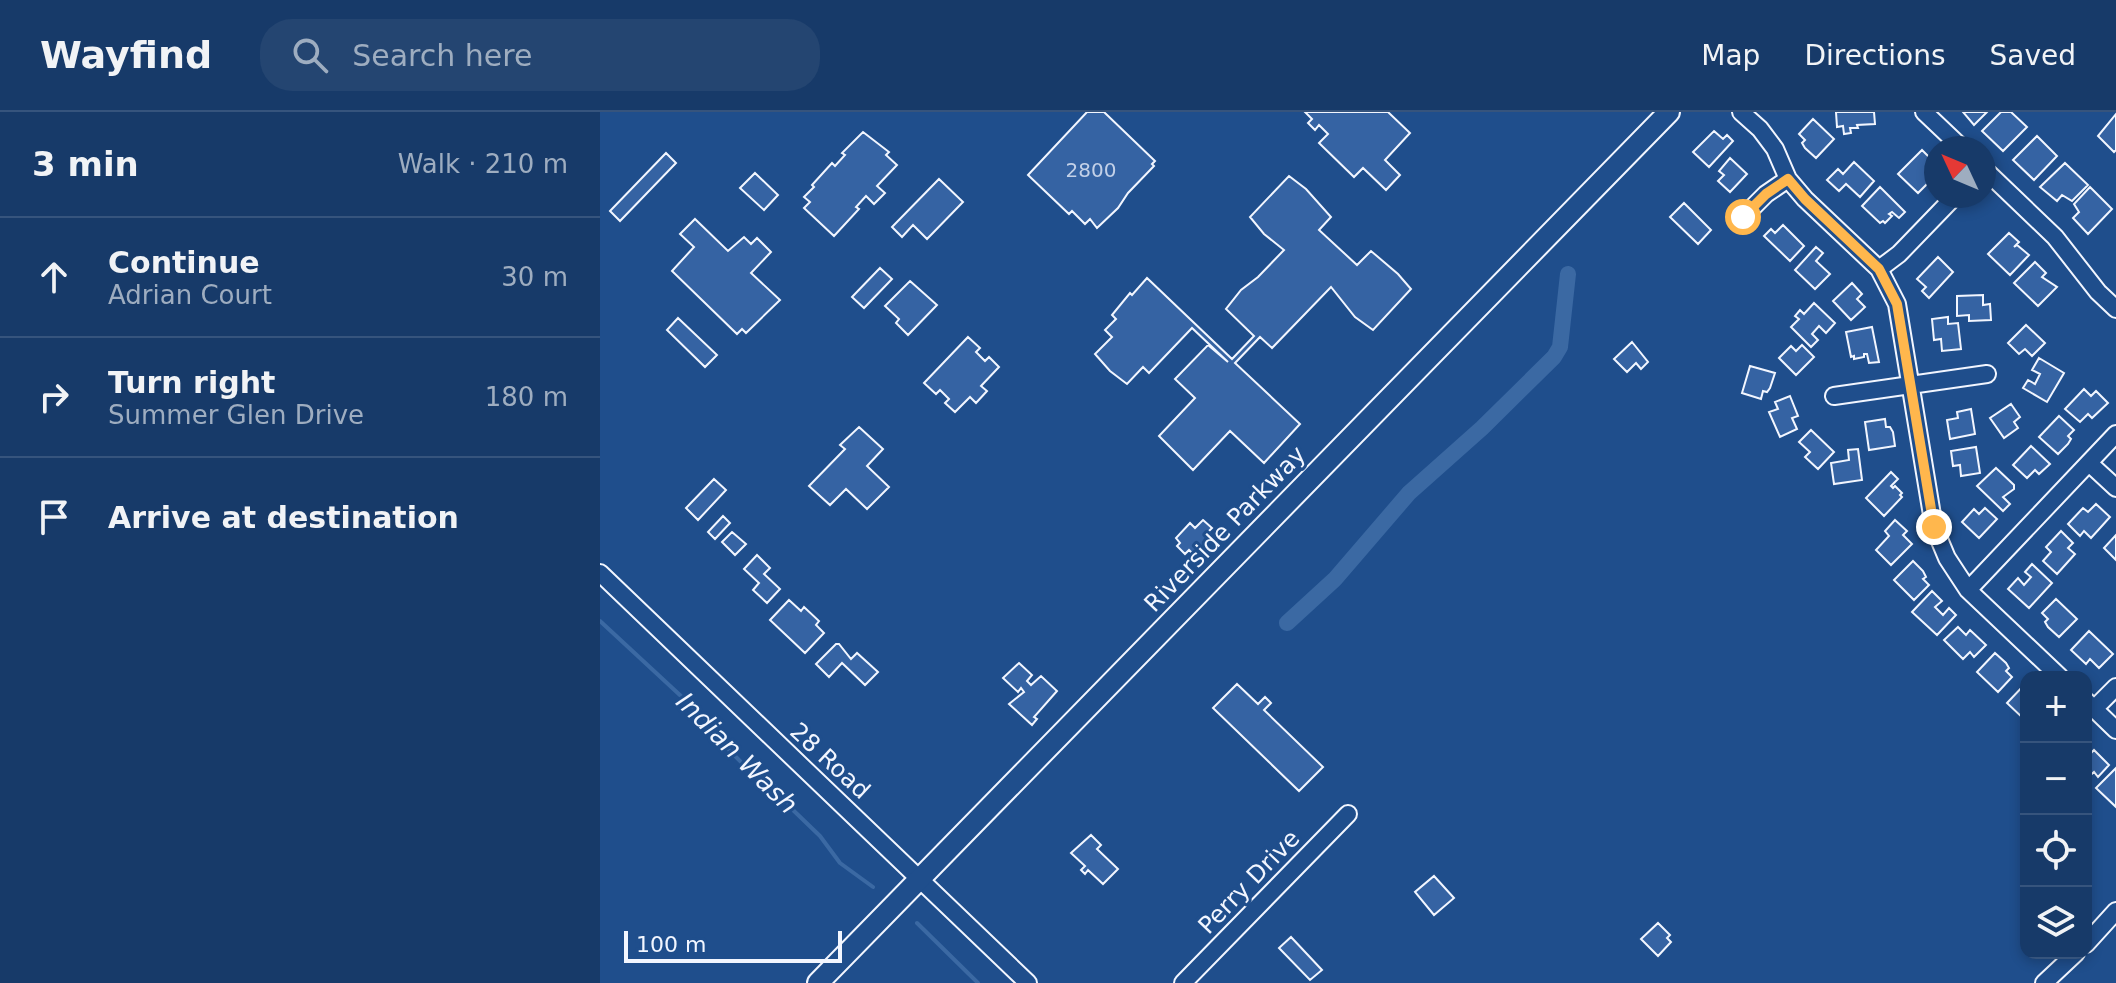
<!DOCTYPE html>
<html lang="en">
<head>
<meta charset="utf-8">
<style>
	:root { --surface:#173a69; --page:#244571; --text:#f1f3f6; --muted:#9eadc0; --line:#36547d }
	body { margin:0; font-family:"DejaVu Sans",sans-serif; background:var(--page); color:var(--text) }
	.controls { position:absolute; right:24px; bottom:24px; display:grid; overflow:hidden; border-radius:16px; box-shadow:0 4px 12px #0003 }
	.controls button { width:72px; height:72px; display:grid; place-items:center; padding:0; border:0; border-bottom:2px solid var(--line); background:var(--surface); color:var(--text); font:40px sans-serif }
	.compass { position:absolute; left:1324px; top:24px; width:72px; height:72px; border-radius:50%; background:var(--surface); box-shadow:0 4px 12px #0003; rotate:314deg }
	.scale { position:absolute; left:24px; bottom:20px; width:218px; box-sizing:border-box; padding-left:8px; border:4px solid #f2f6ff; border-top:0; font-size:22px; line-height:28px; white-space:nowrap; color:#f2f6ff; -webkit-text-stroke:6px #1f4e8c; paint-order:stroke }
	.stop { position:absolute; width:24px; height:24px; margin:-18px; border:6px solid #ffb74d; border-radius:50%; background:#fff }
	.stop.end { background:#ffb74d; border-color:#fff; box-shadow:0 2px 8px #0008 }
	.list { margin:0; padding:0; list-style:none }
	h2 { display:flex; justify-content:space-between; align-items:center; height:104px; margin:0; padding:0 32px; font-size:34px }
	h2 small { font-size:26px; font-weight:400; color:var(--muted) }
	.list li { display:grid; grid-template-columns:52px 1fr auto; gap:24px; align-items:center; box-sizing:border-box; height:120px; padding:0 32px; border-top:2px solid var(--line) }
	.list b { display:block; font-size:30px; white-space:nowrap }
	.list p { margin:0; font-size:26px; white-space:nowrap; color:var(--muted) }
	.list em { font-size:26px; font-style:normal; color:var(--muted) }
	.icon { flex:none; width:44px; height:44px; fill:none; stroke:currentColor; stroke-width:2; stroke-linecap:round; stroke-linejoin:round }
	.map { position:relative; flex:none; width:1516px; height:871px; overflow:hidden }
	header { display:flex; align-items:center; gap:48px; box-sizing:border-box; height:112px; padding:0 40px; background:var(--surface); border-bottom:2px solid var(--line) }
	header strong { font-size:38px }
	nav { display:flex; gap:44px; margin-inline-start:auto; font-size:28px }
	.search { width:560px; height:72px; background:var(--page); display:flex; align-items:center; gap:20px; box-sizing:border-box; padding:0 28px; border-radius:32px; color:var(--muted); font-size:30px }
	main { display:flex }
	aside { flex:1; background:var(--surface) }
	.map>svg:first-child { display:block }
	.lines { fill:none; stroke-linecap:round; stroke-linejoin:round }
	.stream { stroke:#3b69a3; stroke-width:4 }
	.canal { stroke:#3b69a3; stroke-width:16 }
	.building { fill:#3563a3; stroke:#f2f6ff; stroke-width:2 }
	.minor-casing { stroke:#f2f6ff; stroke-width:20 }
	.major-casing { stroke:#f2f6ff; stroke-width:24 }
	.minor { stroke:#1f4e8c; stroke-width:16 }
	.major { stroke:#1f4e8c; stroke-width:20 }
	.route { stroke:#ffb74d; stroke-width:10 }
	.labels { text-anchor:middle; stroke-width:6; stroke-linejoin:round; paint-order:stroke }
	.number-label { font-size:20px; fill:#c3d1e8 }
	.street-label { font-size:24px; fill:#f2f6ff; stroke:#1f4e8c }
	.water-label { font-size:26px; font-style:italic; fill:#f2f6ff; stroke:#1f4e8c }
</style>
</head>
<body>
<header>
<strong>Wayfind</strong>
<div class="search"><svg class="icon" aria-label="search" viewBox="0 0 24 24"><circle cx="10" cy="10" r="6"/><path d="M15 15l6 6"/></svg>Search here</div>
<nav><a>Map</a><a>Directions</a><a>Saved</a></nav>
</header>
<main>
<aside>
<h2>3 min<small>Walk · 210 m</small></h2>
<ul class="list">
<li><svg class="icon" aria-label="ahead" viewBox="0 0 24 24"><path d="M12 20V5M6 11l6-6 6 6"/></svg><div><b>Continue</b><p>Adrian Court</p></div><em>30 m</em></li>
<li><svg class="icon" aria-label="right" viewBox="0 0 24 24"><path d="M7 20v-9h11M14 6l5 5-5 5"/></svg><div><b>Turn right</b><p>Summer Glen Drive</p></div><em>180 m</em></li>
<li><svg class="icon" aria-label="arrive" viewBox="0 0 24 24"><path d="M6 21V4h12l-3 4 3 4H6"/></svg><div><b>Arrive at destination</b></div></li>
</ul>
</aside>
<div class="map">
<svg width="1516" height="871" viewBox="0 0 1516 871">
	<rect width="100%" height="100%" fill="#1f4e8c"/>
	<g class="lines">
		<!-- stream -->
		<path class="stream" d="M0 509 109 610 121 630 148 657 176 675 194 699 220 724 240 751 273 775
			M317 811 378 871"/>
		<!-- canal -->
		<path class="canal" d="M687 511 735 467 809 381 882 316 954 245 960 235 968 162"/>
	</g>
	<!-- building -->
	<path class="building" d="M487 0H504L555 49 552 52 554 54 528 81 518 96 497 116 490 107 485 112 472 99 469 102 428 63Z
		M705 0H788L810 21 785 48 800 63 786 78 763 56 754 65 719 31 728 22 719 13 715 18 708 11 712 7Z
		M1236 0H1274L1275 12 1257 13 1258 16H1250L1251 21 1244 22 1243 14 1237 15Z
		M1363 0H1387L1374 13Z
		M1401 0H1411L1427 15 1403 39 1382 19Z
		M1516 2V38L1514 40 1498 24Z
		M1213 7 1234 27 1216 46 1205 36 1202 31 1205 28 1199 22Z
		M1114 19 1123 27 1127 23 1133 29 1109 55 1093 40Z
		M263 20 289 40 286 43 297 53 277 74 285 81 274 92 266 84 256 95 259 97 234 124 204 96 210 90 204 85 214 75 212 73 232 51 235 54 245 43 242 41Z
		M1437 24 1457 44 1434 68 1413 48Z
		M1322 38 1331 47 1330 49 1332 51H1336V63L1318 81 1298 62Z
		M66 41 76 51 20 109 10 99Z
		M1130 46 1147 62 1130 80 1118 69 1124 63 1119 59Z
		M1254 50 1274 69 1260 85 1246 72 1239 79 1227 68 1238 57 1243 62Z
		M1465 51 1488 73 1472 89 1462 83 1457 89 1440 75Z
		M155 61 178 83 164 98 140 76Z
		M689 64 706 77 731 105 719 118 757 153 771 139 798 162 811 177 773 218 755 205 731 175 672 236 660 225 635 251 700 312 664 351 630 319 593 358 559 324 595 286 575 267 608 233 628 250 592 216 549 261 543 255 527 272 510 259 495 242 512 225 505 218 516 207 512 203 530 181 532 183 547 166 632 247 654 224 626 197 641 178 658 165 684 138 664 122 650 105Z
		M339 67 363 90 327 127 313 113 302 125 292 115Z
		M1280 75 1305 100 1299 106 1292 100 1289 102 1292 104 1285 111 1283 109 1280 111 1262 94Z
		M1490 75 1512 97 1488 122 1473 106 1479 100 1474 92Z
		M1084 91 1111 118 1098 132 1070 105Z
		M95 107 128 139 144 125 151 132 157 126 171 140 151 161 180 188 146 221 142 217 137 222 72 159 94 135 80 122Z
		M1183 113 1204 134 1190 149 1164 124 1171 117 1175 121Z
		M1409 121 1419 130 1414 135 1417 133 1429 143 1410 163 1388 142Z
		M1216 135 1223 141 1216 149 1230 162 1215 177 1195 158Z
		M1338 145 1353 160 1329 186 1322 179 1326 175 1317 167Z
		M1435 150 1446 161 1442 165 1457 175 1438 194 1414 171Z
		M280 156 292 167 264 196 252 185Z
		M310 169 337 193 308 223 296 211 299 207 285 194Z
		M1252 171 1262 182 1257 187 1265 195 1251 208 1233 189Z
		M1383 183V193L1390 192 1391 208 1369 209V203L1357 204V184Z
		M1214 191 1235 211 1226 221 1219 214 1212 222 1218 228 1211 235 1191 215 1199 207 1195 204 1200 198 1204 202Z
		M1348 205V212L1358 211 1361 237 1342 239 1341 227 1334 228 1332 207Z
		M78 206 117 243 105 255 67 218Z
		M1426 213 1445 231 1432 244 1425 237 1419 242 1408 231Z
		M1272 215 1279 250 1269 251 1267 242H1264V245L1254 247V244L1251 245 1246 220Z
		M368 225 380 236 376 240 385 249 389 245 399 255 381 274 387 279 376 291 370 285 355 300 345 291 349 287 340 278 336 282 324 271Z
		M1032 230 1048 250 1041 257 1036 251 1027 260 1014 247Z
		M1202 233 1214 245 1196 263 1179 246 1191 234 1196 239Z
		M1439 246 1464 261 1447 290 1423 276 1428 268 1435 272 1440 262 1432 258Z
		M1150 254 1175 261 1170 276 1167 280 1163 279 1161 287 1142 281Z
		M1484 277 1491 284 1496 279 1508 291 1492 306 1488 302 1480 310 1465 297Z
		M1190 284 1198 304 1192 306 1197 317 1180 325 1169 300 1178 297 1175 290Z
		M1411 292 1420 305 1414 310 1418 316 1404 326 1390 306Z
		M1371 297 1375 322 1350 327 1347 308 1358 306 1357 300Z
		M1459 304 1474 318 1468 324 1471 327 1468 332 1458 342 1439 325Z
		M1285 307 1286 315H1290L1293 320 1295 334 1269 338 1265 310Z
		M259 315 283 337 267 354 289 375 267 397 246 377 230 393 209 374 245 337 240 333Z
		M1211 318 1234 340 1218 357 1205 345 1210 340 1199 330Z
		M1431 334 1450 352 1439 362 1435 358 1427 366 1413 353Z
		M1376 335 1380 361 1361 364 1360 353 1353 354 1351 339Z
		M1258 337 1262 368 1234 372 1231 351 1249 348 1248 338Z
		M1396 356 1414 373V377L1403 385 1410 392 1403 399 1377 374Z
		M1291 360 1298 367 1291 374 1293 376 1295 374 1302 381 1300 383 1302 385 1284 404 1266 386Z
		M114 367 126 378 98 408 86 396Z
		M1496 392 1510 405 1491 426 1484 419 1480 424 1468 412 1483 396 1488 400Z
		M1385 396 1397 407 1379 426 1362 410 1374 397 1379 402Z
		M123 404 130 411 115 427 108 420Z
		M603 408 612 416 608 420 612 424 594 443 589 438 585 442 577 434 580 431 576 426 590 411 595 416Z
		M1295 408 1307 419 1303 423 1312 432 1291 453 1276 438 1289 424 1285 419Z
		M1461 419 1473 431 1468 436 1475 442 1457 462 1443 449 1451 440 1446 435Z
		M132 420 146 432 135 443 122 430Z
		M1516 423V448L1504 436Z
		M157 443 170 456 164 462 180 477 167 491 153 478 159 471 144 457Z
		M1313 449 1323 459 1326 465 1323 467 1329 473 1314 488 1294 468Z
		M1432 452 1452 471 1429 496 1408 477 1418 466 1424 473 1431 465 1425 460Z
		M1332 479 1342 489 1335 495 1343 503 1349 496 1356 503 1337 523 1312 500Z
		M1456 487 1477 507 1459 525 1448 515 1445 510 1448 507 1442 501Z
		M189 488 201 499 204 495 219 509 216 513 224 521 205 541 170 508Z
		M1358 515 1366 523 1370 518 1386 533 1374 545 1370 540 1363 547 1344 528Z
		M1489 519 1513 542 1499 556 1490 547 1486 552 1471 538Z
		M236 532H239L251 547 257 541 278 560 265 573 242 551 229 565 216 552Z
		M1395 541 1406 551 1409 556 1406 559 1412 565 1398 580 1377 560Z
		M419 551 432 563 427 569 431 573 441 564 457 579 434 605 437 607 432 613 409 592 424 580 421 576 418 580 403 566Z
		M1426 571V609L1407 591Z
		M637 572 658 592 665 585 671 591 664 598 723 655 699 679 613 596Z
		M1494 638 1509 653 1498 665 1494 660 1486 667V640L1489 643Z
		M1516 656V695L1496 676Z
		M491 723 501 733 497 737 518 757 503 772 488 758 485 762 481 758 485 754 471 741Z
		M834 764 854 786 834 803 815 780Z
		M1058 811 1070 823 1067 826 1071 830 1058 844 1041 827Z
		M691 825 722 858 710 868 679 836Z"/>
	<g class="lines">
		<defs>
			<path id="minor" d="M1141 0 1160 17 1175 37 1188 67 1205 87 1279 157 1297 192 1334 415 1347 446 1368 478 1460 565
				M1324 0 1362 36
				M1384 57 1455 125 1498 180 1516 197
				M1143 105 1166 82 1188 67
				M1279 157 1299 142 1355 84
				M1234 284 1387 262
				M1489 351 1516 376
				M0 461 428 871
				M1368 478 1516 322
				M1486 589 1516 618
				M1494 597 1516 575
				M1486 832 1516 799
				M583 871 748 702
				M1444 871 1476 841"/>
			<path id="major" d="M218 871 1069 0"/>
		</defs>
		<!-- minor casing -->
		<use href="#minor" class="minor-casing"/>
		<!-- major casing -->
		<use href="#major" class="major-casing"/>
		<!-- minor -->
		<use href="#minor" class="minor"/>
		<!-- major -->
		<use href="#major" class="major"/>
	</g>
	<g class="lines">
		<!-- route -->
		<path class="route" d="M1143 105 1166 82 1188 67 1205 87 1279 157 1297 192 1334 415"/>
	</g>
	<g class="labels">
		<!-- number labels -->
		<g class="number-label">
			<text x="491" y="65">2800</text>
		</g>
		<!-- street labels -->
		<g class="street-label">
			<text transform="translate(625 417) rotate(-46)" y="8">Riverside Parkway</text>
			<text transform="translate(230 649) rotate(43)" y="8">28 Road</text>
			<text transform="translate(649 770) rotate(-46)" y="8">Perry Drive</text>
		</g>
		<!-- water labels -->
		<g class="water-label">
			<text transform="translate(137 641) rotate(45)" y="9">Indian Wash</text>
		</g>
	</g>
</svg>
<div class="controls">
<button>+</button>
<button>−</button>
<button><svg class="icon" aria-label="locate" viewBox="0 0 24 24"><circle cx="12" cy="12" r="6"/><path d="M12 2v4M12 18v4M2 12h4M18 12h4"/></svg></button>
<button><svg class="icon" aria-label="layers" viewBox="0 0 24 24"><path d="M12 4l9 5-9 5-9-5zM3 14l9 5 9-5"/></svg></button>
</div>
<svg class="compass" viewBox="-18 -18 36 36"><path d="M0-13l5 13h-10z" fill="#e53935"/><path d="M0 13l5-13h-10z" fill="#9eadc0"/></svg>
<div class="scale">100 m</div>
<div class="stop" style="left:1143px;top:105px"></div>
<div class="stop end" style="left:1334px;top:415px"></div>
</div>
</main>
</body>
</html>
